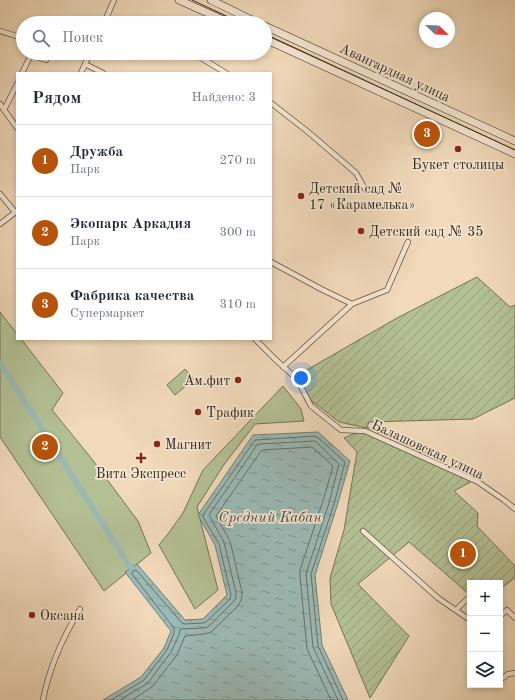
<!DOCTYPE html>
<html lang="ru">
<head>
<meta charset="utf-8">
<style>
	:root { --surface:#fff; --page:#f2f2f3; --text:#1f2937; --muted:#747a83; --line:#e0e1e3; --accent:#b45309 }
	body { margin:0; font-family:"Old Standard TT",serif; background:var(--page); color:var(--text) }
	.controls { position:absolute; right:12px; bottom:12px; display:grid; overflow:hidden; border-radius:0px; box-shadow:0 2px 6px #0003 }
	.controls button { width:36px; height:36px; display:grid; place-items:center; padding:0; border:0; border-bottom:1px solid var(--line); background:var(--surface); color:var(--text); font:20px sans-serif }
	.compass { position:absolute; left:419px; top:12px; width:36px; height:36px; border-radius:50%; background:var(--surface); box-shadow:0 2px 6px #0003; rotate:113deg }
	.you { position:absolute; left:301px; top:378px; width:14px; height:14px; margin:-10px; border:3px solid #fff; border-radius:50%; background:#1a73e8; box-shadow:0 0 0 6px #1a73e833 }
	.badge { display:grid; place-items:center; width:26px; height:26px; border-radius:50%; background:var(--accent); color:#fff; font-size:13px; font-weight:700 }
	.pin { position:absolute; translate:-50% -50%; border:2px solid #fff; box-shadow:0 1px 4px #0006 }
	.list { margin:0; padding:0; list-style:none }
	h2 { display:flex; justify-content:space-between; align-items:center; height:52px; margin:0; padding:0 16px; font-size:17px }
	h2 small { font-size:13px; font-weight:400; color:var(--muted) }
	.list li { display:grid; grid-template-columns:26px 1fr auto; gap:12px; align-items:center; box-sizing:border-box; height:72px; padding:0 16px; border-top:1px solid var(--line) }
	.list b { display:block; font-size:15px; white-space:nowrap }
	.list p { margin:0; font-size:13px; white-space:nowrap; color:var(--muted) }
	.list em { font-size:13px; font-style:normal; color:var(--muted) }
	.icon { flex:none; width:22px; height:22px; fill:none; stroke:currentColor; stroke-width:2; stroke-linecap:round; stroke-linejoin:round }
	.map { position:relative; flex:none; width:515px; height:700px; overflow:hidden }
	.search { position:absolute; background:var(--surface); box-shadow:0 2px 6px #0003; left:16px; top:16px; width:256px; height:44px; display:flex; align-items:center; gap:10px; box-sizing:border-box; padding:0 14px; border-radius:22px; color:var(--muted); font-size:15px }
	.panel { position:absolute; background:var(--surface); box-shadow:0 2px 6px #0003; left:16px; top:72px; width:256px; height:268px; border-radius:0px }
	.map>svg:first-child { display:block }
	.green { fill:#b4c195; stroke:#727458 }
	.garden { fill:url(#garden-furrows); stroke:#727458 }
	.water { fill:url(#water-ripples); stroke:#717f78 }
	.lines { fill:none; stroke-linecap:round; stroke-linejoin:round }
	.shore { stroke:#667068; stroke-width:1 }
	.canal { stroke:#9bbab5; stroke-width:6 }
	.street-casing { stroke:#615444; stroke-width:6 }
	.secondary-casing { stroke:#31271c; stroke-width:8 }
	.street { stroke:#f6e7d3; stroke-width:4.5 }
	.secondary { stroke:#f6e7d3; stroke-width:7 }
	.tram { stroke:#31271c; stroke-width:1 }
	.poi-dot { fill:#8f2418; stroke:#f6e7d3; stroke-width:1.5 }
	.labels { text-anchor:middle; stroke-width:3.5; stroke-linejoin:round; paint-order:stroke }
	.street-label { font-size:14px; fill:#31271c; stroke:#f6e7d3 }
	.poi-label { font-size:14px; fill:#31271c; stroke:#f6e7d3; text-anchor:start }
	.water-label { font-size:15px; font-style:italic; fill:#4c4c42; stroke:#f6e7d3 }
</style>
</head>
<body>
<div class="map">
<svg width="515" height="700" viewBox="0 0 515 700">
	<defs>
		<pattern id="garden-furrows" width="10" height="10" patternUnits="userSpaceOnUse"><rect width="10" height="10" fill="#b4c195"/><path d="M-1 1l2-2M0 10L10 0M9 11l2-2" fill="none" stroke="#939d79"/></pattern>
		<pattern id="water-ripples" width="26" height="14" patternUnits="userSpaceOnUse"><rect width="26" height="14" fill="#9bbab5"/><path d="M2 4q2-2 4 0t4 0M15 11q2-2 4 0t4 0" fill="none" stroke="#7f9792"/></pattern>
	</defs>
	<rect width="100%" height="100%" fill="#f1dabb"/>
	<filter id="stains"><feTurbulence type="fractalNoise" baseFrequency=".005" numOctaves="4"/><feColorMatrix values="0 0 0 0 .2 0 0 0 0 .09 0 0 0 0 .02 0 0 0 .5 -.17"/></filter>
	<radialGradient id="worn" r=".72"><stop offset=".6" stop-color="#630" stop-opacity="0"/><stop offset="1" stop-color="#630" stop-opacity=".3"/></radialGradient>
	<!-- green -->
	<path class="green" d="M0 312 17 334V339H21L63 393 52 410 91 458 138 521 151 553 104 591 0 437Z
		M185 369 194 379 175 395 167 385Z
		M283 386 301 409 304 421 255 424 223 466 197 507 218 590 195 609 159 545 168 534 183 513 203 470Z"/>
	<!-- garden -->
	<path class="garden" d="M477 277 510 307 515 305V398L473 419 369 422 367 427 476 479 454 491 478 513 477 526 515 566V578L500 589V583H470V595L409 542 358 584 409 636 370 698 331 604 330 578 344 530 357 452 344 438 367 428 339 422 308 398 298 375 397 318Z"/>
	<!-- water -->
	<path class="water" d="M318 432 350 461 337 506 315 575 322 645 348 700H103L141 677 164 648 171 631 125 572 137 564 185 620 203 619 227 595 215 545 198 515 253 435Z"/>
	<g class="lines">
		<!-- shore -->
		<path class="shore" d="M111 700 144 680 167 650 174 633V628L132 574V572L135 570 137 571 182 623 185 624 203 623 206 622 230 599 231 595 219 544 203 517V515L255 440 316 436 345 462 334 504 311 574 318 646 343 700
			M120 700 148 683 171 652 179 635 180 629 203 628 208 627 233 602 236 598V593L224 542 209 515 257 445 259 444 315 441 339 464 329 503 306 574 313 647 338 700
			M132 700 152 687 177 655 185 636 204 634 211 632 237 607C241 602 242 598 242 592L230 541 216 516 261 451 262 450 312 447 332 465 333 466 323 501 300 570V576L307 649 331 700"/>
		<!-- canal -->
		<path class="canal" d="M0 363 131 568"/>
		<defs>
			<path id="street" d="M104 23 114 0
				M0 31 23 38
				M71 53 88 58
				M193 53 226 73
				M85 64 103 73
				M22 73 31 55 46 60 49 53
				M81 73 90 53
				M271 103 307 131 356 173 365 189
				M0 104 17 128
				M4 110 17 84
				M0 194 15 212
				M0 224 17 211
				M271 262 321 289 352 304
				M255 339 275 359 297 379 311 406 341 430 365 431 478 482 504 500 515 509
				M283 367 352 304 387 290 408 242
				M363 531 438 598 470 620
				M456 610 467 599 470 600
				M500 616 507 610 515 618
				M500 678H503L508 674 515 673
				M43 700C49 668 63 637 80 609"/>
			<path id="secondary" d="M179 0 230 23
				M211 0 258 23
				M265 26 515 141
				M265 39 515 154"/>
		</defs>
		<!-- street casing -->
		<use href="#street" class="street-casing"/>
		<!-- secondary casing -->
		<use href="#secondary" class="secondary-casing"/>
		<!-- street -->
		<use href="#street" class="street"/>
		<!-- secondary -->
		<use href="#secondary" class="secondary"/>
		<!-- tram -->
		<path class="tram" d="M192 0 241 23
			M265 34 515 150"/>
	</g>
	<!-- markers -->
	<g class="poi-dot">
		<circle cx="458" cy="149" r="4"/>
		<circle cx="301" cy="196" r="4"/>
		<circle cx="361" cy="231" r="4"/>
		<circle cx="238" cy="380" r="4"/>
		<circle cx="198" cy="412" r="4"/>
		<circle cx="157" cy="444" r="4"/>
		<path d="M139 452h4v4h4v4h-4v4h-4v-4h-4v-4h4z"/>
		<circle cx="32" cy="615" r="4"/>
	</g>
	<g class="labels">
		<!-- street labels -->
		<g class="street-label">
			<text transform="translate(395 72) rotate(25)" y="5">Авангардная улица</text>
			<text transform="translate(428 449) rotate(25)" y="5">Балашовская улица</text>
		</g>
		<!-- poi labels -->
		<g class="poi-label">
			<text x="458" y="169" text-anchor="middle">Букет столицы</text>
			<text x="309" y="193">Детский сад №<tspan x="309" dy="16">17 «Карамелька»</tspan></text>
			<text x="369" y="236">Детский сад № 35</text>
			<text x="230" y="385" text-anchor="end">Ам.фит</text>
			<text x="206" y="417">Трафик</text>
			<text x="165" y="449">Магнит</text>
			<text x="141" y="478" text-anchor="middle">Вита Экспресс</text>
			<text x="40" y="620">Оксана</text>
		</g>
		<!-- water labels -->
		<g class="water-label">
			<text x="270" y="522">Средний Кабан</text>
		</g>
	</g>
	<rect width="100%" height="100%" filter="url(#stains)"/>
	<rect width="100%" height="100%" fill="url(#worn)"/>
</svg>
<div class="controls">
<button>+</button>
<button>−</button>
<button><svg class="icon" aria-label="layers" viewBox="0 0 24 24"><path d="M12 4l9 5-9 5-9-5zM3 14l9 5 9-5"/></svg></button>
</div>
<svg class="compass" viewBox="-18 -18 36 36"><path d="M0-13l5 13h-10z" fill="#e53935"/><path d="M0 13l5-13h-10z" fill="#747a83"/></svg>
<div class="you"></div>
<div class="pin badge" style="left:463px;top:554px">1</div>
<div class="pin badge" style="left:45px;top:447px">2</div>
<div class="pin badge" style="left:427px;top:134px">3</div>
<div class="search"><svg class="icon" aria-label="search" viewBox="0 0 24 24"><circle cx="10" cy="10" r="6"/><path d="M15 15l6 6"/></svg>Поиск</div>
<section class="panel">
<h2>Рядом<small>Найдено: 3</small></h2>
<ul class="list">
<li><span class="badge">1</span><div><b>Дружба</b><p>Парк</p></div><em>270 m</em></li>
<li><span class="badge">2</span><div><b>Экопарк Аркадия</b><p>Парк</p></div><em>300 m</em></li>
<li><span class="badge">3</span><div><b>Фабрика качества</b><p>Супермаркет</p></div><em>310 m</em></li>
</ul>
</section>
</div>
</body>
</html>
